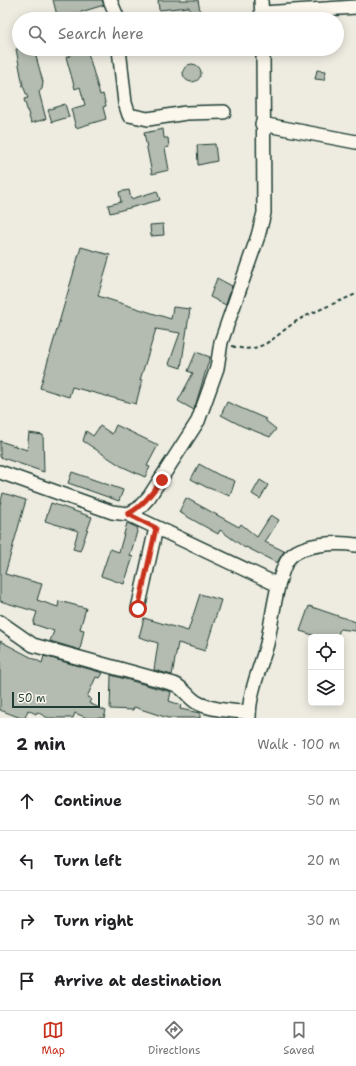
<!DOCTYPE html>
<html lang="en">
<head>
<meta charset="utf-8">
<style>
	:root { --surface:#fff; --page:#f2f2f2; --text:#202124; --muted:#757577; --line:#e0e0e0; --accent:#c8321e }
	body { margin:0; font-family:"Shantell Sans",sans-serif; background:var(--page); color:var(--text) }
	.controls { position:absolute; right:12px; bottom:12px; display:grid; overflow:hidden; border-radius:6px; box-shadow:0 2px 10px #0003 }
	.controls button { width:36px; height:36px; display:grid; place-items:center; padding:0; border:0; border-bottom:1px solid var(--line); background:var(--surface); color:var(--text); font:20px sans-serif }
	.scale { position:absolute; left:12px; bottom:10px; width:88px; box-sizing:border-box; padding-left:4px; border:2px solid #1f3d34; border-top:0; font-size:11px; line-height:14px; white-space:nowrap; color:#1f3d34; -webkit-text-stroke:3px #fbf7ec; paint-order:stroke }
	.stop { position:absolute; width:12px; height:12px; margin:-9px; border:3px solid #c8321e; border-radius:50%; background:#fff }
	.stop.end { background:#c8321e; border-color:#fff; box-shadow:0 1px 4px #0008 }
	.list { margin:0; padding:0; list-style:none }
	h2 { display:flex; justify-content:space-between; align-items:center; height:52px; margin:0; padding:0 16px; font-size:17px }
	h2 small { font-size:13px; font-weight:400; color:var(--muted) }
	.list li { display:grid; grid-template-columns:26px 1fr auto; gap:12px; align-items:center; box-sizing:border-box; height:60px; padding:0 16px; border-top:1px solid var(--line) }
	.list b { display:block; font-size:15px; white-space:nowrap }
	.list em { font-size:13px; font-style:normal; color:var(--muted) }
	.icon { flex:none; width:22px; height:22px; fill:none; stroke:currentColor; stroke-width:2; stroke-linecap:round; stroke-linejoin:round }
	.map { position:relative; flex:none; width:356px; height:718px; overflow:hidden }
	.search { position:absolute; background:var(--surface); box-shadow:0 2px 10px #0003; left:12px; right:12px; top:12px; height:44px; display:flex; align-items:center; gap:10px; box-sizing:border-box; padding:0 14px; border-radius:22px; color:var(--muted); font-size:15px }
	.sheet { height:292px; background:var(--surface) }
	nav { display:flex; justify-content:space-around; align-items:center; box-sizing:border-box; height:56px; border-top:1px solid var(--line); background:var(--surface); font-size:11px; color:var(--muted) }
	nav a { display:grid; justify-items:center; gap:2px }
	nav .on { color:var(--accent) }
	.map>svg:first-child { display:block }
	.building { fill:#b4bbb0; stroke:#1f3d34 }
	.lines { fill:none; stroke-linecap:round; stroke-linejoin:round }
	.minor-casing { stroke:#1f3d34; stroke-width:16 }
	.path { stroke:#1f3d34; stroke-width:2; stroke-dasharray:4 3; stroke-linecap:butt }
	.minor { stroke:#fbf7ec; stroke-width:13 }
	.route { stroke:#c8321e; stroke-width:5 }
</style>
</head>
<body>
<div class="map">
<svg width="356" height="718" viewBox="0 0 356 718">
	<rect width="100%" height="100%" fill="#eeece1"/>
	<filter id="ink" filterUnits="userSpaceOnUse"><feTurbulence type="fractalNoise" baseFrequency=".025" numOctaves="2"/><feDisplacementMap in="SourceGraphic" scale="8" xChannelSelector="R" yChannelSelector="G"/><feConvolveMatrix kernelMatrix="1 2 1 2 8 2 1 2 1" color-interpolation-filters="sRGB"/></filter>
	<g filter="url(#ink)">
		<!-- building -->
		<path class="building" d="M53 0H102L104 5 58 19Z
			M158 0H198L201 16 191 17 189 7 159 10Z
			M16 49H34L43 82 42 89 39 92 46 119 31 123 24 99 28 98 23 86Z
			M68 49H87L100 95 103 94 106 106 103 107 106 119 76 128 71 109 85 105 80 87 75 89 66 57 70 56Z
			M183 73a9 9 0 1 1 18 0a9 9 0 1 1-18 0Z
			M317 70 326 71 324 80 315 79Z
			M65 104 69 117 52 122 48 110Z
			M163 129 164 138H168L169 147 165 148 169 170 152 174 144 133Z
			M215 144 217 161 198 165 197 145Z
			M129 190 131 199 157 191 160 200 110 213 108 205 121 202 119 192Z
			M163 224 164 235 151 236 150 225Z
			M81 247 110 255 98 296 171 319 173 307 190 309 181 368 169 364 180 333 156 329 140 380H142L136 404 72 387 69 397 40 388Z
			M217 278 232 286 226 305 210 297Z
			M196 352 210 357 194 410 178 401 193 373 188 371Z
			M227 402 266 419V421L276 429 270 437 242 426 221 415Z
			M116 425 158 445 147 466 150 467 145 477 121 466 83 441 86 431 93 436 100 426 112 434Z
			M29 433 43 435 44 472 0 457V441L27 450Z
			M199 464 219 475 235 481 230 496 206 487 191 479Z
			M72 472 123 490 119 501 68 483Z
			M260 480 268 485 260 499 252 494Z
			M3 493 26 500 5 574 42 584 37 600 58 607 59 601 86 608 80 629 84 630 80 650 50 641 54 631 33 624 37 612 0 601V505Z
			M186 498 239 527 241 524 257 537 271 515 279 520 265 542 284 551 277 563 246 547 245 548 220 530 218 534 179 512Z
			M51 503 92 517 80 551 73 549 78 531 45 521Z
			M127 523 138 528 130 556 133 557 124 584 101 576 110 549 119 552Z
			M200 594 221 600 205 651 178 643 172 675 154 670 158 643 139 637 144 618 188 631Z
			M309 606 356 622V631L340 629 337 637H319L300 631Z
			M0 641 42 663 44 656 103 673 100 678 96 677 87 697 91 699 89 703 106 711 104 718H87L75 713 73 718H48L37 712 36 714 28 710 25 718H21L0 710Z
			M111 675 171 692 169 701 181 705 180 709 200 713V718H168L134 707 133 710 110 709Z"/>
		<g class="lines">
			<defs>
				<path id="minor" d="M110 0 118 19
					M261 0 262 19
					M262 13 356 7
					M119 49 125 103 129 115 148 119 186 113 224 112
					M262 124 356 142
					M0 472 112 512 128 514 138 509 149 497 198 421 217 368 221 342 258 236 264 213 263 49
					M128 514 278 585
					M138 609 156 528
					M0 622 33 645 174 684C184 688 187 696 196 702 207 709 235 712 249 712
					M249 718C249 692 260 669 267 644 272 622 277 573 289 558 302 543 338 542 356 545"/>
			</defs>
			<!-- minor casing -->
			<use href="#minor" class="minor-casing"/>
			<!-- path -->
			<path class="path" d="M232 346C265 357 277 331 302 318 320 309 338 302 356 294"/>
			<!-- minor -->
			<use href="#minor" class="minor"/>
		</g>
	</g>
	<g class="lines" filter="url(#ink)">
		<!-- route -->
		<path class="route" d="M138 609 156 528 128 514C143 506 152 493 162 480"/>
	</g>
</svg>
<div class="controls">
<button><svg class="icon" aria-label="locate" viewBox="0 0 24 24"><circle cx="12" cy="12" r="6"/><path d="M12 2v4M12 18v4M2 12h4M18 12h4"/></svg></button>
<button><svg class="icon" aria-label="layers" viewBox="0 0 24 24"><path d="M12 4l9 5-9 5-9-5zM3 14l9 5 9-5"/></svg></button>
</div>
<div class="scale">50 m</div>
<div class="stop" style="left:138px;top:609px"></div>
<div class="stop end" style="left:162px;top:480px"></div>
<div class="search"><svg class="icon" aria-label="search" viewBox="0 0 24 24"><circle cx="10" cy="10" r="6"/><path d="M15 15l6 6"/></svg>Search here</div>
</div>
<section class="sheet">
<h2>2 min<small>Walk · 100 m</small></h2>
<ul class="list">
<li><svg class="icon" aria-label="ahead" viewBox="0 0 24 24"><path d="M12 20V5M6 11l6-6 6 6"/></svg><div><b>Continue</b></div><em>50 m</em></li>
<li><svg class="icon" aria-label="left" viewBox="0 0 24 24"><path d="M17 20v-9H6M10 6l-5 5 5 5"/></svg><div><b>Turn left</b></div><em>20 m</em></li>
<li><svg class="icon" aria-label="right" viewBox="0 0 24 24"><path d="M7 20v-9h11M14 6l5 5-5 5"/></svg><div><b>Turn right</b></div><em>30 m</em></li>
<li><svg class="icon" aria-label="arrive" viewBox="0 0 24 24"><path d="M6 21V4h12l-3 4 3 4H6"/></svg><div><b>Arrive at destination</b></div></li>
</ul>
</section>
<nav>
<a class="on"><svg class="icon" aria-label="map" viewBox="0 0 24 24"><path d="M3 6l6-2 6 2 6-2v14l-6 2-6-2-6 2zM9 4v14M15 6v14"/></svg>Map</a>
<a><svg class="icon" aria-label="directions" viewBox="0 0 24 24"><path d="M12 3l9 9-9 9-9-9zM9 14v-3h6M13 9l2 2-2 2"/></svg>Directions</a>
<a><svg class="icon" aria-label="saved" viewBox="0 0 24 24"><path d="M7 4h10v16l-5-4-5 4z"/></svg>Saved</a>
</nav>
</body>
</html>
